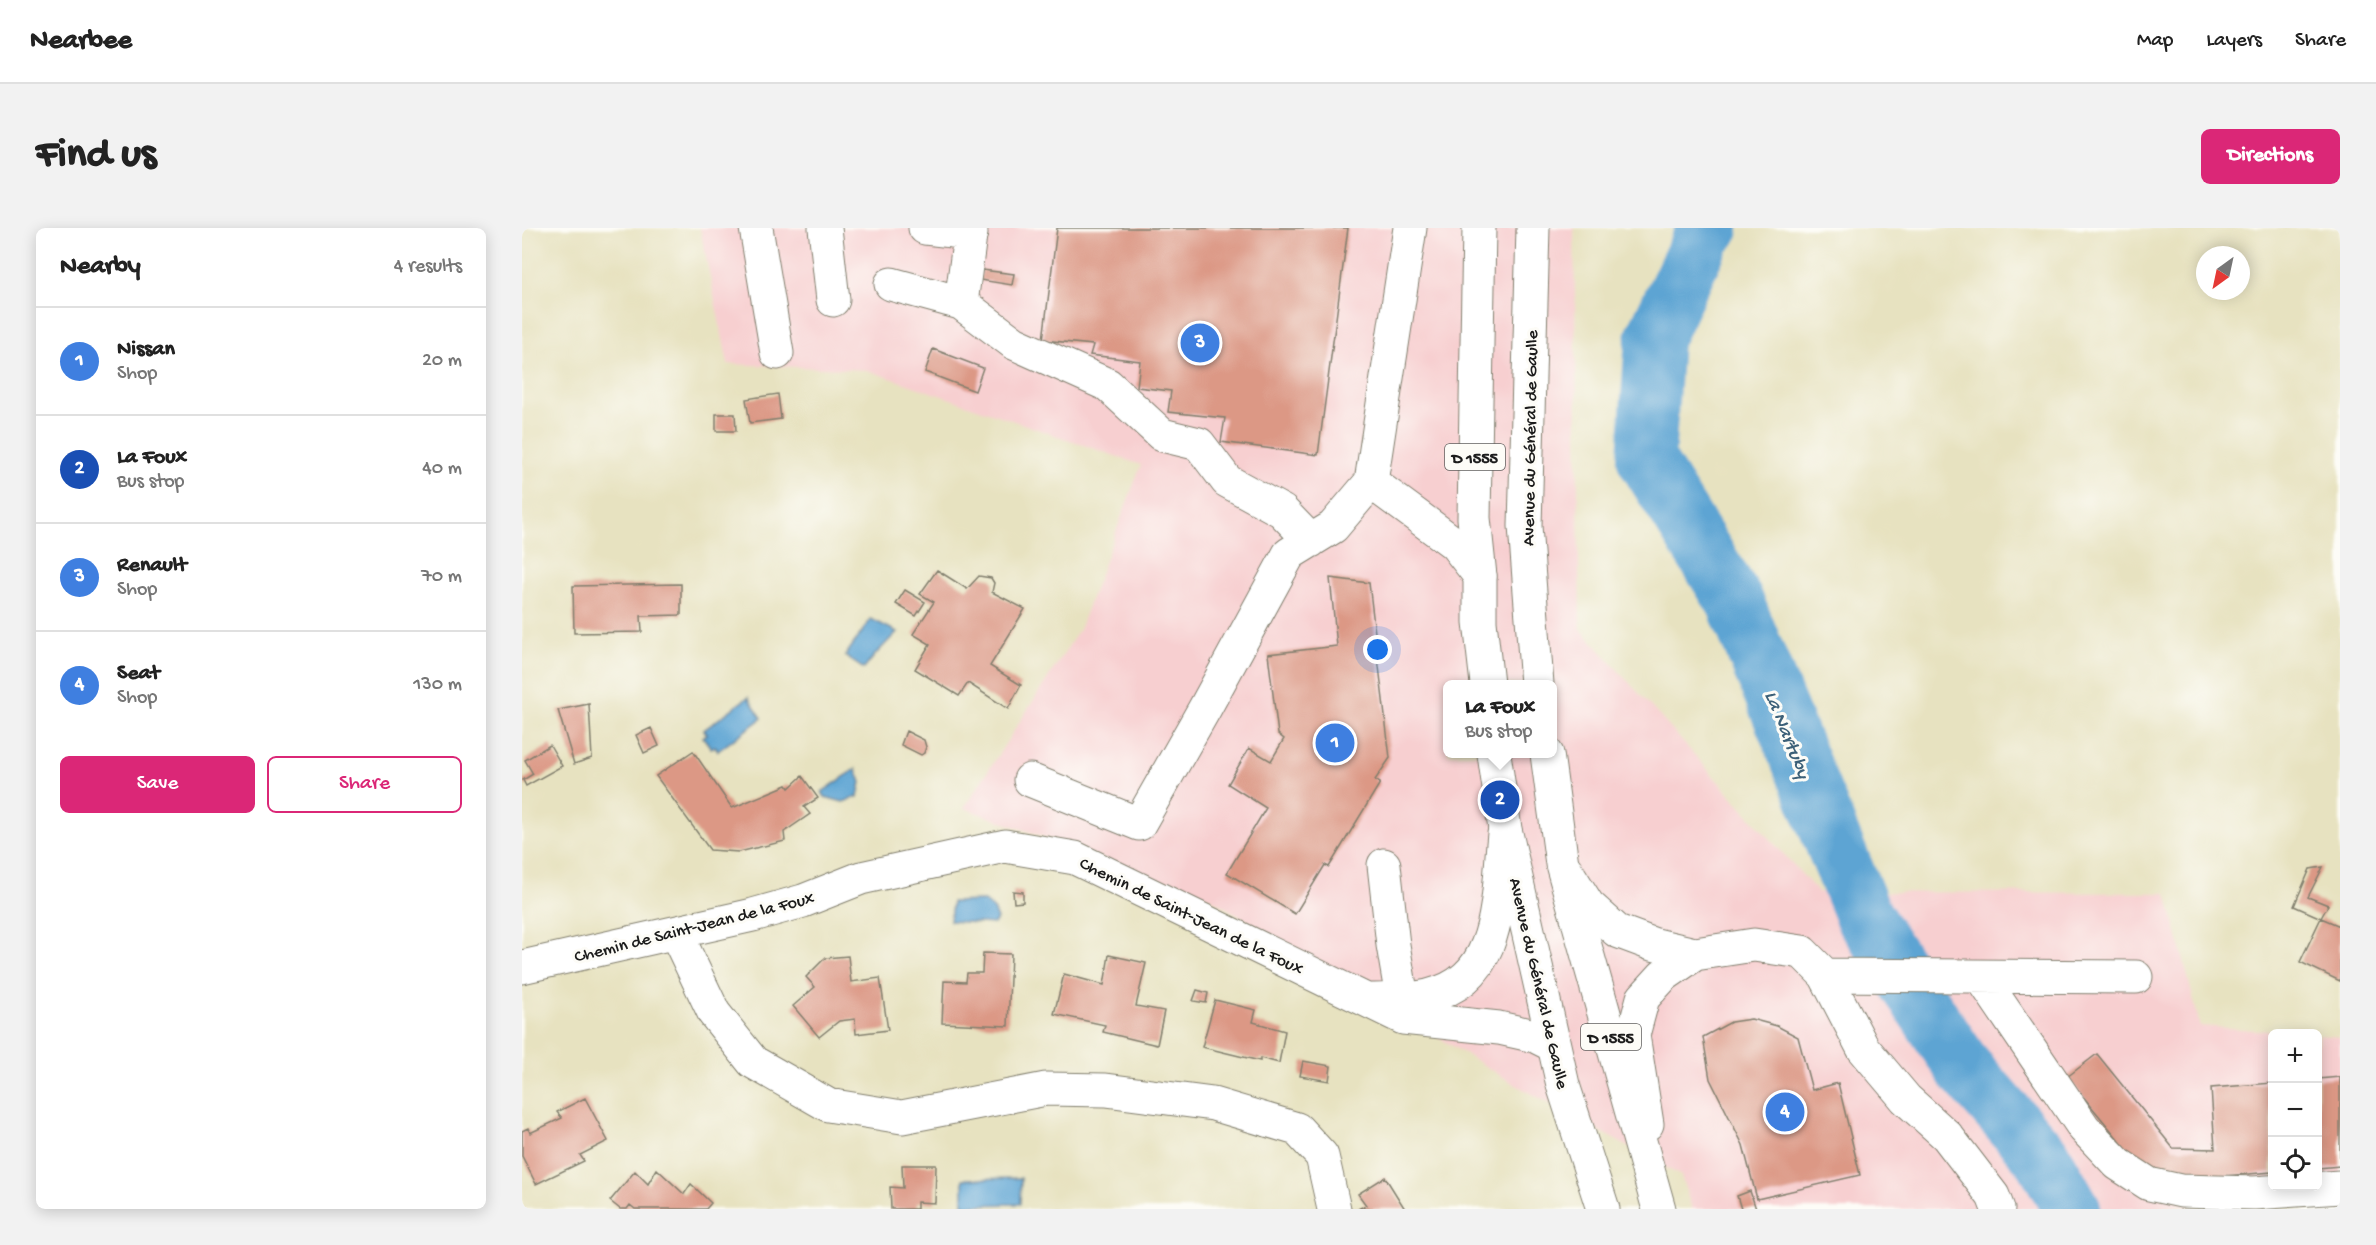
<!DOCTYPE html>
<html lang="en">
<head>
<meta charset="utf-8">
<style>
	:root { --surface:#fff; --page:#f2f2f2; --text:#222; --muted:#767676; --line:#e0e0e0; --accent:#db2777 }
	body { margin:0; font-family:"Gochi Hand",sans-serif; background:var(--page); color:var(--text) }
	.controls { position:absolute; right:18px; bottom:18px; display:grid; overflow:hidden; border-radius:9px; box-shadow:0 3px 15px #0003 }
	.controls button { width:54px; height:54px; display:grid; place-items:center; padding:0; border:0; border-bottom:2px solid var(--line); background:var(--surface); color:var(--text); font:30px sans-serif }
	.compass { position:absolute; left:1674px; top:18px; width:54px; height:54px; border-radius:50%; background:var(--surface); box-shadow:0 3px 15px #0003; rotate:213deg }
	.you { position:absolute; left:856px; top:422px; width:21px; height:21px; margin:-15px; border:4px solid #fff; border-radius:50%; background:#1a73e8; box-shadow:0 0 0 9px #1a73e833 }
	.badge { display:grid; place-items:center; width:39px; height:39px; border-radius:50%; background:var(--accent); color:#fff; font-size:20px; font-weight:700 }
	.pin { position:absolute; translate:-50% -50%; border:3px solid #fff; box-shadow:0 2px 6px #0006 }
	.popup { position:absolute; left:921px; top:452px; width:114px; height:78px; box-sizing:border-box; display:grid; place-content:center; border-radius:9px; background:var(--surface); filter:drop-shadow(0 2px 4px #0005); font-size:20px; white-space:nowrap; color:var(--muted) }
	.popup b { font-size:22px; color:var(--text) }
	.popup::after { content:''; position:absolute; left:50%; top:100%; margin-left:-12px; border:12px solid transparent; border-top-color:var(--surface) }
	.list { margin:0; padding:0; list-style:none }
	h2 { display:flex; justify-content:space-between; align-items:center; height:78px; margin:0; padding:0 24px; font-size:26px }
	h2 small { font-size:20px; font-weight:400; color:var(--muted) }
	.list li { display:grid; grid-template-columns:39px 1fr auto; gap:18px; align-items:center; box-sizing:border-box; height:108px; padding:0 24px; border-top:2px solid var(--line) }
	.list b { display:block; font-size:22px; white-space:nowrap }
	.list p { margin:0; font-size:20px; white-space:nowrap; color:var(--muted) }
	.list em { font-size:20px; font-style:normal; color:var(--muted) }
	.actions { display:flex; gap:12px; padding:18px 24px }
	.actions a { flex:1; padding:14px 0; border:2px solid var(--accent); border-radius:9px; text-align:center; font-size:21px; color:var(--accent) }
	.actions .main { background:var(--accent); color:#fff }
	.icon { flex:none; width:33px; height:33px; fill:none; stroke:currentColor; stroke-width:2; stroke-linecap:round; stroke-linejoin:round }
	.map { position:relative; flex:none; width:1818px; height:981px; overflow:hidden; border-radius:9px }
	header { display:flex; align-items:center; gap:36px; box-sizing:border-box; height:84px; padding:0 30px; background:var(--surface); border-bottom:2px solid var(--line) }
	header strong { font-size:28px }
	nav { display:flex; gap:33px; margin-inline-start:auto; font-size:21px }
	.intro { display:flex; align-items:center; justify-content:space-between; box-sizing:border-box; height:144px; padding:0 36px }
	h1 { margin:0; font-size:42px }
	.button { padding:15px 27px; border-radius:9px; background:var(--accent); color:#fff; font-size:21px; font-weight:700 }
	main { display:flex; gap:36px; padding:0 36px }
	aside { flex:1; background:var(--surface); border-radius:9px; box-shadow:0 3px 15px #0003 }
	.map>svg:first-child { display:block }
	.built { fill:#f7cfd0; fill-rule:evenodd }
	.water { fill:#5da4d3; stroke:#3c6078; stroke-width:1.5 }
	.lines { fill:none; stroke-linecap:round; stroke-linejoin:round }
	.river { stroke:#5da4d3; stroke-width:58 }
	.building { fill:#dc9885 }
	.minor-casing { stroke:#827f6e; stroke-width:35 }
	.major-casing { stroke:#827f6e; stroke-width:35 }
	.minor { stroke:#fff; stroke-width:33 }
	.major { stroke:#fff; stroke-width:33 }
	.labels { text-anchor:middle; stroke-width:6; stroke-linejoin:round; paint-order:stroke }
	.shield { fill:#fdfcf7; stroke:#605f5e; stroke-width:1.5 }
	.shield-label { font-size:16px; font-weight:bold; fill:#1c1c1c }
	.street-label { font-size:18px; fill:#1c1c1c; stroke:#fdfcf7 }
	.water-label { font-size:20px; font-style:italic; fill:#3c6078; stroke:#fdfcf7 }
</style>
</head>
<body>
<header>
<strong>Nearbee</strong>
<nav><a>Map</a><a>Layers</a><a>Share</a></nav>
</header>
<div class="intro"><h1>Find us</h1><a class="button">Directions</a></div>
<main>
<aside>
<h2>Nearby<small>4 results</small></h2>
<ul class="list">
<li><span class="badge" style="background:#3f7fe0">1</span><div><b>Nissan</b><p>Shop</p></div><em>20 m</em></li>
<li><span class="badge" style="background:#1a4fb4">2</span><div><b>La Foux</b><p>Bus stop</p></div><em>40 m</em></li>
<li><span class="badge" style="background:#3f7fe0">3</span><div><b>Renault</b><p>Shop</p></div><em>70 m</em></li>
<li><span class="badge" style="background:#3f7fe0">4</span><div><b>Seat</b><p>Shop</p></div><em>130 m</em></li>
</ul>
<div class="actions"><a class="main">Save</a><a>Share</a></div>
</aside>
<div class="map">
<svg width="1818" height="981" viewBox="0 0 1818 981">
	<rect width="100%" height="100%" fill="#fdfcf7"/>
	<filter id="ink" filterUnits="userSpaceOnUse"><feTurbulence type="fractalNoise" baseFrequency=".0167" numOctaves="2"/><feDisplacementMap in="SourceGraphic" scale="12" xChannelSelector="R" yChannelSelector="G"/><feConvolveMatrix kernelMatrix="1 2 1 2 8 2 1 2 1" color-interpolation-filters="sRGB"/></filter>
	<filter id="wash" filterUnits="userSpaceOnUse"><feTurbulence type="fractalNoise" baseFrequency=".008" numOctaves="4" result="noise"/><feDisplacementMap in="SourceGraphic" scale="24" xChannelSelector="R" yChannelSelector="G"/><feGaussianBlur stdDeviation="1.35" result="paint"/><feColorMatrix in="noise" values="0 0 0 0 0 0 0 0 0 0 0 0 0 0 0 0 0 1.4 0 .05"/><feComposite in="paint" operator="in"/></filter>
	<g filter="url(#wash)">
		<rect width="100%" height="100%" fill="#e7e2c0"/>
		<!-- built -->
		<path class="built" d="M178 0H1052L1058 400 1296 664 1645 665 1678 798 1775 805 1750 806V958H1796V807L1818 809V967L1616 981H1170L1159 948 994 857 688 670 442 580 557 402 619 237 345 142 206 136ZM926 456H1030V526H926Z"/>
		<!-- water -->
		<path class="water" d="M349 391 375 404 353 427 342 441 323 428Z
			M226 469 240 490 196 523 193 518 189 520 181 509 185 506 182 502Z
			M334 541 339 554 336 569 321 574 303 569 300 564Z
			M462 673 471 681 475 691 472 696 428 693 430 674Z
			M499 950 498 976 441 977V951Z"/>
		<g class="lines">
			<!-- river -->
			<path class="river" d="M1188 0 1182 5 1132 111 1124 231 1213 374 1342 689 1441 839 1521 930 1550 981"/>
		</g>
		<g id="blocks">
			<!-- building -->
			<path class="building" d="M535 0H826L796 227 699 214 703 190 646 184 649 163 615 159 618 133 568 127 571 117 521 112Z
				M460 42 492 46 490 57 458 52Z
				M411 121 461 140 453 163 403 144Z
				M256 166 259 191 228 195 224 171Z
				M194 186H213L214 203H194Z
				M415 342 445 361 457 348 469 350 472 355 470 364 503 381 468 438 499 457 486 481 446 455 437 468 393 441 408 416 391 406 412 374 398 366Z
				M808 350 847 355 868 530 853 552 858 555 807 639 803 637 773 686 705 645 744 580 706 556 727 520 749 533 762 511 756 506 746 426 815 418Z
				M159 356V387L119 388 120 404 52 405 51 358Z
				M383 362 403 374 394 388 374 376Z
				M67 476 70 530 52 536 36 482Z
				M129 500 137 518 122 525 114 507Z
				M384 503 402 512 404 519 402 525 399 527 379 517Z
				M28 517 40 538 4 558 1 552 11 546 3 532Z
				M171 523 210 580 265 557 267 560 280 548 296 570 282 579 288 586 262 604 263 613 217 624 188 622 134 548Z
				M1801 639 1786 669 1806 677 1799 690 1772 678 1788 641Z
				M491 663 501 664V674L492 675Z
				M1799 690 1818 698V753L1778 734Z
				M461 725 489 726 486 798 420 795 422 753 444 754 445 745H460Z
				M587 727 624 735 614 778 642 783 635 817 581 804 583 797 532 786 542 746 582 757Z
				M326 728 329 754 358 750 366 802 334 806 333 791 317 793 297 809 271 778 293 759 284 749 303 730Z
				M675 762 686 765 684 775 671 773Z
				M693 772 734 782 731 794 763 803 757 835 738 830V833L680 819Z
				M1229 791 1255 798 1276 809 1290 862 1316 855 1338 947 1235 971 1221 917 1188 851 1181 809 1209 794Z
				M1575 826 1651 920 1693 921 1689 860 1750 855V944L1702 948 1625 946 1545 849Z
				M781 833 809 838 807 853 778 848Z
				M1818 849V938L1796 940V851Z
				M63 870 86 913 58 927 62 933 14 956 0 928V903L6 900 8 905 40 890 35 884Z
				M380 937H414L413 975 395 974V981H369L368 959 381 960Z
				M135 941 162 966 169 956 189 975 184 981H113L108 977 105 981H98L88 973 113 943 126 956Z
				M863 949 883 981H836L844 977 836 966Z
				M1228 963 1234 981H1219L1215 968Z"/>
		</g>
	</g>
	<g filter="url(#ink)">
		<use href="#blocks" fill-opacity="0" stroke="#827f6e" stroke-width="1.5"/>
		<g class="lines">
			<defs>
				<path id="minor" d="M234 0 255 125
					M303 0 311 72
					M403 0 449 5
					M369 56 439 75 492 115 586 157 640 207 677 216 705 253 760 283 789 313
					M439 75 449 0
					M849 254 933 316 958 348
					M508 552 617 596 683 480 767 326 811 299 849 254 888 0
					M862 637 871 717 880 770
					M1044 642 1066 677 1095 703 1130 716 1173 726 1232 717 1280 724 1303 747 1614 749
					M154 705 192 785 231 834 306 877 380 889 524 861 584 862 691 876 775 901 800 928 812 981
					M0 739 231 687 281 673 339 650 483 618 553 630 881 790 977 800 1013 808 1031 817
					M1303 747 1341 820 1384 871 1425 908 1471 968 1476 981
					M1460 750 1562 900 1596 936 1627 956 1659 963 1732 965 1818 959
					M850 772C868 771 889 772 906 768 982 751 975 667 982 606
					M1125 896 1111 807 1121 770 1141 748 1173 726"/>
				<path id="major" d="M957 0 952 290 958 348V394L965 456
					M1011 0 1003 298 1015 456
					M972 526 983 601 1041 857 1081 981
					M1025 526 1040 636 1137 981"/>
			</defs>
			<!-- minor casing -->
			<use href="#minor" class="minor-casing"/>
			<!-- major casing -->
			<use href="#major" class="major-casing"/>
			<!-- minor -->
			<use href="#minor" class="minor"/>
			<!-- major -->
			<use href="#major" class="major"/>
		</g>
	</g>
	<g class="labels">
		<!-- shield labels -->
		<g class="shield">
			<rect x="923" y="216" width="60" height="26" rx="4.5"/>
			<rect x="1059" y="796" width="60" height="26" rx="4.5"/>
		</g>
		<g class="shield-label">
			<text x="953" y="235">D 1555</text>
			<text x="1089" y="815">D 1555</text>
		</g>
		<!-- street labels -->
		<g class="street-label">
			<text transform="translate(1007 210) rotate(-89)" y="6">Avenue du Général de Gaulle</text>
			<text transform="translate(670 687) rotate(26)" y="6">Chemin de Saint-Jean de la Foux</text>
			<text transform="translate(172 698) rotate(-14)" y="6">Chemin de Saint-Jean de la Foux</text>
			<text transform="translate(1018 755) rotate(77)" y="6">Avenue du Général de Gaulle</text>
		</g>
		<!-- water labels -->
		<g class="water-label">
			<text transform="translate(1267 506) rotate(68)" y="7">La Nartuby</text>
		</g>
	</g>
</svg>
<div class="controls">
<button>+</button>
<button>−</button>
<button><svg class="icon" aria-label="locate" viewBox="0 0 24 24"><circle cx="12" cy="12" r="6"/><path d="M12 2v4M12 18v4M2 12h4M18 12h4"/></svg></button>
</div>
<svg class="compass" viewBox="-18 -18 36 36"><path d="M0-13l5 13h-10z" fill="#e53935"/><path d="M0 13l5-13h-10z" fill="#767676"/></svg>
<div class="you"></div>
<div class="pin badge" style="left:813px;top:515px;background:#3f7fe0">1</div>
<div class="pin badge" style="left:978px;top:572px;background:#1a4fb4">2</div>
<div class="popup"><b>La Foux</b>Bus stop</div>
<div class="pin badge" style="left:678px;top:115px;background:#3f7fe0">3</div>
<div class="pin badge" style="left:1263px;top:884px;background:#3f7fe0">4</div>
</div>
</main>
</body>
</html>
